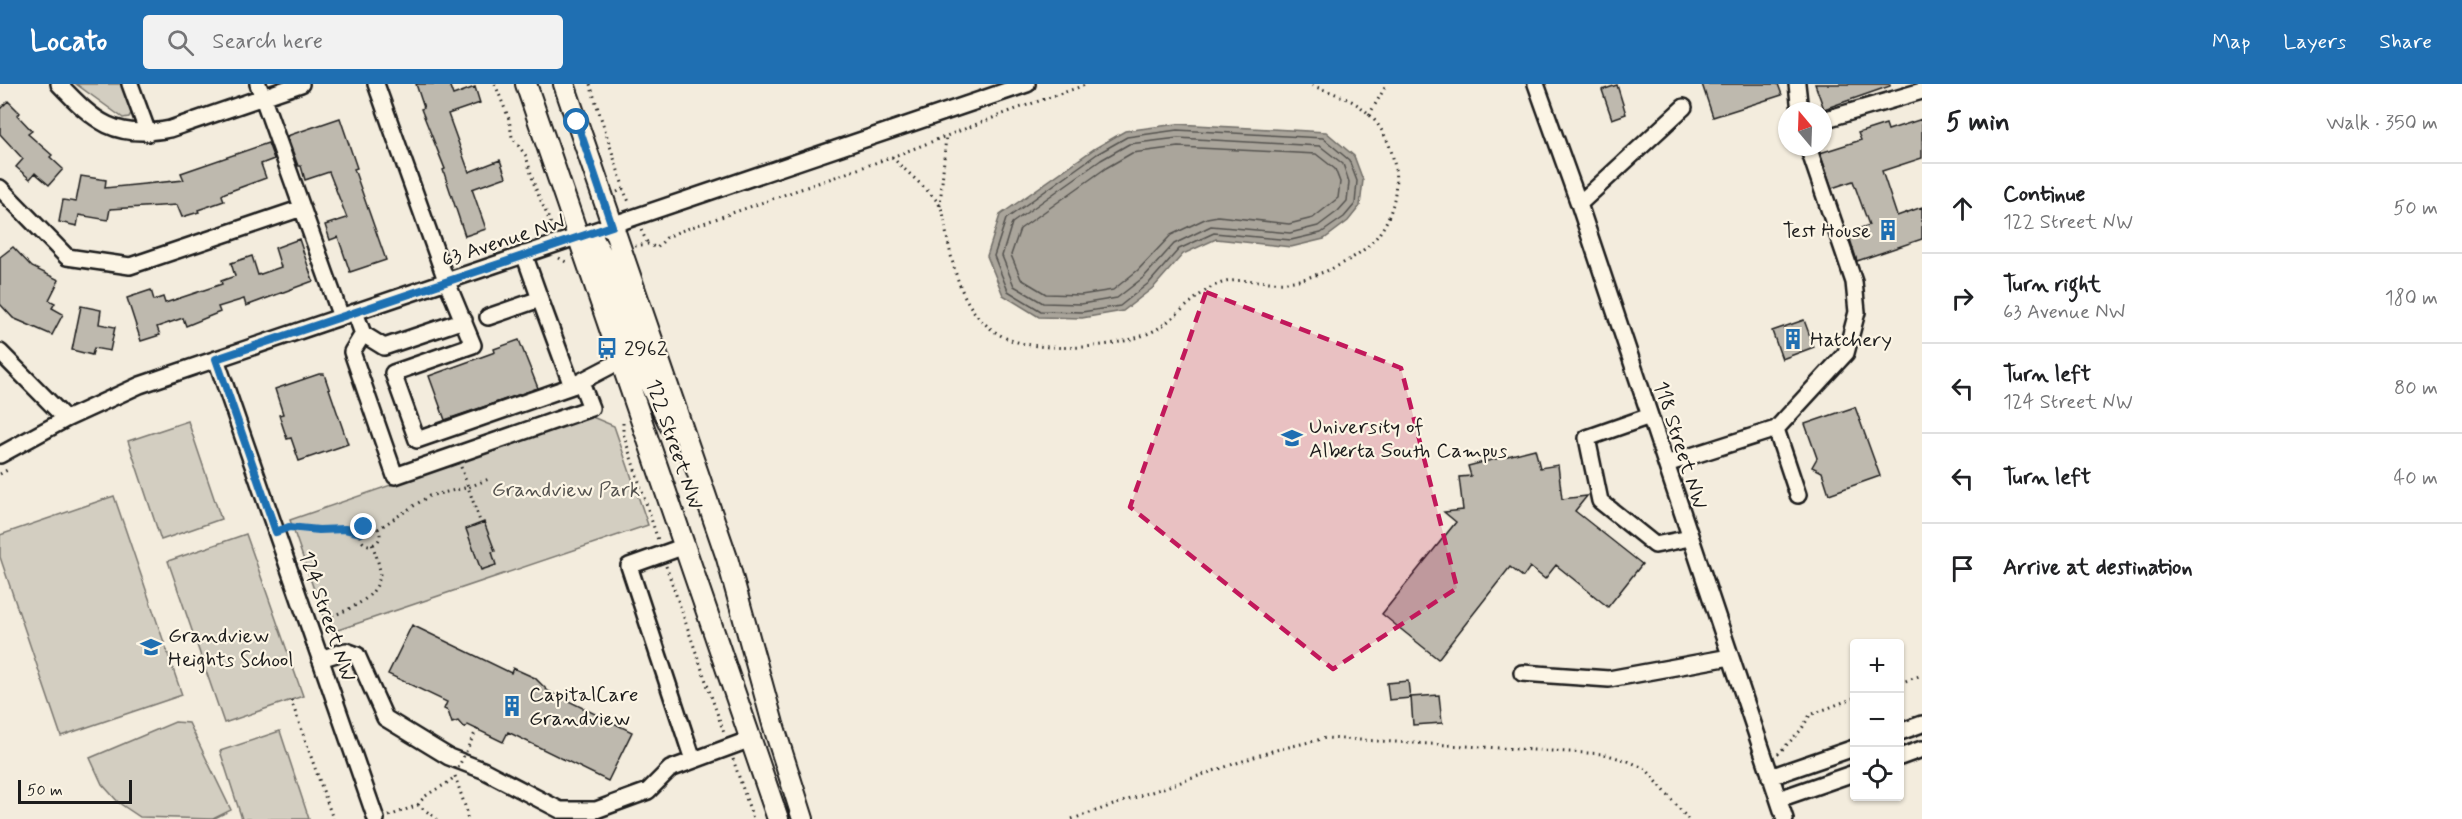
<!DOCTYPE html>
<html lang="en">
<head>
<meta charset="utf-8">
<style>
	:root { --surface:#fff; --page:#f2f2f2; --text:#202124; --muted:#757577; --line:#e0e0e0; --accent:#1f6fb2 }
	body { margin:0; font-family:Mynerve,sans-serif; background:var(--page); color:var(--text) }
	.controls { position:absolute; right:18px; bottom:18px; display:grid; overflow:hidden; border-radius:6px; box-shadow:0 2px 4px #0004 }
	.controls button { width:54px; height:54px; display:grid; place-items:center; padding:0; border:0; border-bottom:2px solid var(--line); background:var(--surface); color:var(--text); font:30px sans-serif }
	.compass { position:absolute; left:1778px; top:18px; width:54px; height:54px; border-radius:50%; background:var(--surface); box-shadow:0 2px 4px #0004; rotate:341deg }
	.scale { position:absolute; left:18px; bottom:15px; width:114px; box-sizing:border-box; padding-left:6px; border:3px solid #1c1c1c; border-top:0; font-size:16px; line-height:21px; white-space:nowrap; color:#1c1c1c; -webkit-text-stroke:4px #fcf5e5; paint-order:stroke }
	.stop { position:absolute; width:18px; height:18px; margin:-14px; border:4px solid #1f6fb2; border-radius:50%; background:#fff }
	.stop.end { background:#1f6fb2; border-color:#fff; box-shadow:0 2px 6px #0008 }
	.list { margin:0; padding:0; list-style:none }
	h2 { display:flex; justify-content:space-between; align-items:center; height:78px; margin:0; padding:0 24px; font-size:26px }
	h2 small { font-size:20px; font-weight:400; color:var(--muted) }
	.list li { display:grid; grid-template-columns:39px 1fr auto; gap:18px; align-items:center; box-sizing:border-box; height:90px; padding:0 24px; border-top:2px solid var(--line) }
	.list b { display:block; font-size:22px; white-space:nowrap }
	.list p { margin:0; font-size:20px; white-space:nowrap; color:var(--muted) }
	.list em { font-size:20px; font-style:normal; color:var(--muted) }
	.icon { flex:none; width:33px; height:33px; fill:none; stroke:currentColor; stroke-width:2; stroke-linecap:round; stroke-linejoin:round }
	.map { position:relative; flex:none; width:1922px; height:735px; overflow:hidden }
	header { display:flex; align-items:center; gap:36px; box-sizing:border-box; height:84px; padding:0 30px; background:var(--accent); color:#fff }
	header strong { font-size:28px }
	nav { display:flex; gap:33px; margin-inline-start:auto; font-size:21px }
	.search { width:420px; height:54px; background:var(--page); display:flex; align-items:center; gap:15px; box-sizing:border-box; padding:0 21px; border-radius:6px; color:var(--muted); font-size:22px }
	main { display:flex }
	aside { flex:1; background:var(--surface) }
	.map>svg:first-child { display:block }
	.green { fill:#d3cec1; stroke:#78756e; stroke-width:1.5 }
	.water { fill:#aaa59b; stroke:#716e68; stroke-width:1.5 }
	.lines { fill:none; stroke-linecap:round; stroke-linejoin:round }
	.shore { stroke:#55534f; stroke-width:1.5 }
	.building { fill:#beb9ae; stroke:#1c1c1c; stroke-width:1.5 }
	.minor-casing { stroke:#1c1c1c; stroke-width:20 }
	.major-casing { stroke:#1c1c1c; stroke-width:24 }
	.path { stroke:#1c1c1c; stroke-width:3; stroke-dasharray:1.5 4.5; stroke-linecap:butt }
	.minor { stroke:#fcf5e5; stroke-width:15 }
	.major { stroke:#fcf5e5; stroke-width:20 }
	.path-bridge { stroke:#1c1c1c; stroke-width:3; stroke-dasharray:1.5 4.5; stroke-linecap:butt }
	.route { stroke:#1f6fb2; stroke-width:8 }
	.marked { fill:#c2185b; fill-opacity:0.2; stroke:#c2185b; stroke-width:4.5; stroke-dasharray:12 8; stroke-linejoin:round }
	.labels { text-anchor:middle; stroke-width:4.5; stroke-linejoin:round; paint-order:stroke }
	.poi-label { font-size:21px; fill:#1c1c1c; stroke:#fcf5e5; text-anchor:start }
	.street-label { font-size:21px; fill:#1c1c1c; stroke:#fcf5e5 }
	.park-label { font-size:21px; fill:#53514e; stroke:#fcf5e5 }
</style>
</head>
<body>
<header>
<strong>Locato</strong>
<div class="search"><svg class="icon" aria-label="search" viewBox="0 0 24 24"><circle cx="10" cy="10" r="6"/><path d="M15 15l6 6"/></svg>Search here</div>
<nav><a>Map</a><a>Layers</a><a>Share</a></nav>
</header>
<main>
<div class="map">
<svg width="1922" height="735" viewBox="0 0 1922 735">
	<rect width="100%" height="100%" fill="#f3ecdd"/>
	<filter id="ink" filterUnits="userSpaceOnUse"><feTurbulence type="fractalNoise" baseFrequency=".0167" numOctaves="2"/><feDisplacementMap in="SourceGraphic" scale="12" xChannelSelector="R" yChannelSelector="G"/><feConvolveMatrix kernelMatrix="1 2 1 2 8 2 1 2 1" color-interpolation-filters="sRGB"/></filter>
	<g filter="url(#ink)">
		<!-- green -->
		<path class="green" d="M76 0H122L132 28 129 33 123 34Z
			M590 332 614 342 648 441 329 549 290 436Z
			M188 337 221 435 161 456 128 357Z
			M114 412 182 611 61 652 0 473V451Z
			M246 450 303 612 224 639 168 477Z
			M175 638 189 639 231 726 213 735 140 733 119 719 102 700 90 674Z
			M280 647 309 735H242L220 667Z"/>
		<!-- water -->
		<path class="water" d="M1177 40 1326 48 1354 72 1363 96 1360 122 1348 137 1324 155 1291 163 1216 155 1183 170 1154 203 1123 227 1082 234 1039 233 1003 211 987 172 1000 131 1094 65 1125 47Z"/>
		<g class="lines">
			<!-- shore -->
			<path class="shore" d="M1177 46 1323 54 1349 76 1357 97 1355 120 1344 133 1321 149 1291 156 1214 149 1179 165 1150 198 1120 222 1082 228 1041 227 1008 207 994 172 1006 135 1097 70 1127 53Z
				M1178 54 1320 62 1343 80 1349 98 1347 117 1338 127 1318 142 1290 149 1211 142 1174 160 1144 193 1117 214 1081 220 1043 219 1014 202 1002 172 1012 139 1101 76 1129 60Z
				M1178 63 1316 70 1335 85 1340 98 1338 114 1313 134 1289 140 1218 132 1207 134 1171 151 1138 186 1113 206 1081 211 1046 210 1021 195 1011 171 1020 145 1106 84 1132 69Z"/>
		</g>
		<!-- building -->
		<path class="building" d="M416 0H449L453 11 475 3 480 19 448 30 469 88 500 76 506 93 472 105 486 145 465 152 443 86 445 85 421 25 424 24Z
			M1702 0H1778L1782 11 1713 33Z
			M1815 0H1890V2L1824 25Z
			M1617 1 1626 30 1612 35 1602 6Z
			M8 17 20 29 17 31 32 47 28 50 52 71 50 73 63 85 49 101 35 89 30 95 16 83 23 75 0 50V25Z
			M340 34 357 84 354 85 386 176 350 188 338 153 330 156 325 141 347 134 329 88 305 96 301 82H298L287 52Z
			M1922 35V74L1882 87 1897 132 1922 123V155L1857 177 1848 149 1869 141 1853 97 1832 104 1820 69 1861 56 1858 49 1886 40 1888 46Z
			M268 59 274 75 261 80 266 94 225 109 222 111 224 117 198 126 199 128 182 133 177 121 110 125 108 136 79 131 77 142 59 138 63 116 76 118 81 92 106 96 105 104 184 96 181 89Z
			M299 155 313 197 246 222 244 215 218 223 220 228 186 242 183 234 157 243 160 251 141 257 127 214 151 206 154 216 163 213 165 219 222 200 221 197 235 192 231 179 252 172 258 191 281 183 275 164Z
			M13 163 32 183 59 196 49 216 55 219 52 224 63 230 52 251 13 234 0 220V173Z
			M81 222 101 226 99 240 115 243 110 267 94 264 92 271 72 266Z
			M1804 236 1814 263 1782 275 1772 247Z
			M519 256 538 304 445 336 429 292 495 268 494 265Z
			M319 290H324L348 360 299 377 291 354 287 355 279 331 283 330 275 305Z
			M1855 323 1880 392 1829 410 1822 388 1812 383 1817 374 1805 340Z
			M1535 365 1540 384 1558 381 1562 415 1587 412 1575 427 1642 480 1608 523 1556 481 1545 495 1530 483 1523 493 1510 483 1438 575 1382 530 1456 438 1444 428 1463 426 1459 393 1471 392 1468 382Z
			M484 438 495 467 492 468 496 481 481 486 466 445Z
			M412 541 511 589 513 584 535 594 548 607 632 648 608 697 508 648 503 658 468 641 464 644 458 637 452 639 448 627 444 625 447 618 388 590Z
			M1408 597 1410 614 1389 616 1387 599Z
			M1439 611 1442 639 1413 641 1411 613Z"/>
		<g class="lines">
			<defs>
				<path id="minor" d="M59 0C95 38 115 56 170 45L301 0
					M130 0 148 49
					M258 0 341 233
					M376 0 446 196 473 261 393 289 417 356 572 302 622 276
					M1536 0 1579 120 1785 735
					M1797 0 1800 27
					M1823 36 1922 7
					M0 104 67 173 130 182 302 124
					M1579 120 1684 23
					M540 215 572 302
					M355 228 363 250 384 263 464 236
					M488 233 540 215 524 170
					M363 250 352 268 395 392 591 324 581 298
					M0 268 66 335
					M216 275 376 735
					M1650 332 1587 354 1600 417 1655 461 1690 454
					M1776 345 1846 269 1857 228 1854 198 1808 63
					M0 371 66 335 140 301 1027 0
					M1666 380 1776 345 1798 411
					M685 462 629 482 693 676
					M320 575 346 567 357 571 385 634 449 673 483 686 560 726H596L648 707 670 685 751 655
					M1522 589 1609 595 1730 573
					M1900 648 1922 640
					M1900 673 1922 665
					M1770 693 1854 664
					M1779 715 1854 689"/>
				<path id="major" d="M526 0 778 735
					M564 0 727 474 773 640 803 735
					M580 153 593 155 601 169 647 294 671 343"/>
			</defs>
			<!-- minor casing -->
			<use href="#minor" class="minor-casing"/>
			<!-- major casing -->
			<use href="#major" class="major-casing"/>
			<!-- path -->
			<path class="path" d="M495 0 509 35 512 53 526 72 535 103 554 147
				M590 0 623 102
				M1369 31 1387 0
				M892 73C902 84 935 111 940 122 945 130 945 144 947 153 955 192 964 231 1002 252 1036 271 1124 265 1157 245 1176 234 1200 206 1219 200 1240 192 1265 200 1287 198 1297 197 1308 194 1318 190 1333 185 1349 177 1362 167 1408 133 1406 59 1362 24 1347 12 1326 7 1308 0
				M617 108 623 105 630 120
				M940 122 946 52
				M641 146 648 160
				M635 162 648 160 657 164 666 154 678 148 892 73 1016 25 1088 0
				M559 174 566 178
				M623 339V349L658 456
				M461 383 481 440
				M0 390 9 385
				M360 451a10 10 0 1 1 20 0a10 10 0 1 1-20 0Z
				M289 443 319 446 345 445 361 449
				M378 445 429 412 469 403 489 395
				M666 482 724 649
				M321 536C343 528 380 516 380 488 379 479 375 468 372 460
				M1900 599 1922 591
				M291 616 333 735
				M471 657 477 645
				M1778 670 1801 646 1810 631 1854 614
				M733 675 753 735
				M455 692 467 728V735
				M418 721C427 706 443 705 454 693
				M389 732 418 721 437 735
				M1072 735 1272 667 1326 654 1604 670 1628 677 1646 685 1688 735"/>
			<!-- minor -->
			<use href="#minor" class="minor"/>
			<!-- major -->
			<use href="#major" class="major"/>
			<!-- path-bridge -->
			<path class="path-bridge" d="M458 684 471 657"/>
		</g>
	</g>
	<g class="lines" filter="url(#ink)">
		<!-- route -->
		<path class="route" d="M364 443 361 449 345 445 319 446 289 443 276 448 216 275 612 142 577 38"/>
	</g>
	<!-- marked area -->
	<path class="marked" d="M1206 208 1401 284 1457 504 1333 585 1130 423Z"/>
	<!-- icons -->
	<defs>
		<symbol id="building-bare" viewBox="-9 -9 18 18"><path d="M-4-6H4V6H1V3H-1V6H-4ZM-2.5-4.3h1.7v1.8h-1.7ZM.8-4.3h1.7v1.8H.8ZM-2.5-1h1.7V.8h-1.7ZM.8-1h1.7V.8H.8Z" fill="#1f6fb2" stroke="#fcf5e5" stroke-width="2.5" paint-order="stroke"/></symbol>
		<symbol id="bus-bare" viewBox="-9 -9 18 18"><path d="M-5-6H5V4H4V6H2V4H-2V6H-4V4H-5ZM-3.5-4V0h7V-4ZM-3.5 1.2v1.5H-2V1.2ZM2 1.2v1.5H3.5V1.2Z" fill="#1f6fb2" stroke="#fcf5e5" stroke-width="2.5" paint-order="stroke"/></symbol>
		<symbol id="university-bare" viewBox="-9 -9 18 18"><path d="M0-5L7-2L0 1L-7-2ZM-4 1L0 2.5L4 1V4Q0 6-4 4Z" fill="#1f6fb2" stroke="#fcf5e5" stroke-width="2.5" paint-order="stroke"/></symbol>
		<symbol id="school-bare" viewBox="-9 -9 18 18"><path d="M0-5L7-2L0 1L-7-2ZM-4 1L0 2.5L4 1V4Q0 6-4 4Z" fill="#1f6fb2" stroke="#fcf5e5" stroke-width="2.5" paint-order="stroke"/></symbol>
	</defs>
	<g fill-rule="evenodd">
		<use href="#building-bare" x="1873" y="131" width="30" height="30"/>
		<use href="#building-bare" x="1778" y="240" width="30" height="30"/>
		<use href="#bus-bare" x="592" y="249" width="30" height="30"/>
		<use href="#university-bare" x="1277" y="339" width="30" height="30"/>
		<use href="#school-bare" x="136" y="548" width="30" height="30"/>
		<use href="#building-bare" x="497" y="607" width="30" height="30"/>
	</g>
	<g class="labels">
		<!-- poi labels -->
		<g class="poi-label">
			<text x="1871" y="153" text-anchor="end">Test House</text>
			<text x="1810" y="262">Hatchery</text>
			<text x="624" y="271">2962</text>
			<text x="1309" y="349">University of<tspan x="1309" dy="24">Alberta South Campus</tspan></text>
			<text x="168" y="558">Grandview<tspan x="168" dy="24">Heights School</tspan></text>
			<text x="529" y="617">CapitalCare<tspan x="529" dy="24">Grandview</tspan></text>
		</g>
		<!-- street labels -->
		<g class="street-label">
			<text transform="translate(503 156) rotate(-18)" y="7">63 Avenue NW</text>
			<text transform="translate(675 360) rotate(71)" y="7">122 Street NW</text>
			<text transform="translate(1681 361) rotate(72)" y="7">118 Street NW</text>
			<text transform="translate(328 532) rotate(71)" y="7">124 Street NW</text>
		</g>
		<!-- park labels -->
		<g class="park-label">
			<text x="566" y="412">Grandview Park</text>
		</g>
	</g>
</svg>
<div class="controls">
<button>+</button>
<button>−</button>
<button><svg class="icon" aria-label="locate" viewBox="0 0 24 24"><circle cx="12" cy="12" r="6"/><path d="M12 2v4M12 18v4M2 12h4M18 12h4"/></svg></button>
</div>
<svg class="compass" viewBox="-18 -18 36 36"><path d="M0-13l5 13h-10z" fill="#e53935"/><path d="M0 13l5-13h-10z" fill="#757577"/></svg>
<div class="scale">50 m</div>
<div class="stop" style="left:577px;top:38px"></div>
<div class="stop end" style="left:364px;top:443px"></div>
</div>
<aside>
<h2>5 min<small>Walk · 350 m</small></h2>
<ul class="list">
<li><svg class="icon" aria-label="ahead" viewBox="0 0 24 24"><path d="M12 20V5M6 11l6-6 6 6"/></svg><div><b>Continue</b><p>122 Street NW</p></div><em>50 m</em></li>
<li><svg class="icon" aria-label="right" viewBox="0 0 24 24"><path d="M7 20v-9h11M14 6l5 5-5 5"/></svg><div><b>Turn right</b><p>63 Avenue NW</p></div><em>180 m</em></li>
<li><svg class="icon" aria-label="left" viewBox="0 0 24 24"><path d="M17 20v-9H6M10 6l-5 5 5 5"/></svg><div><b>Turn left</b><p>124 Street NW</p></div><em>80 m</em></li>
<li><svg class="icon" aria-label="left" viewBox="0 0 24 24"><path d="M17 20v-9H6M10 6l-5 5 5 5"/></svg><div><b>Turn left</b></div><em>40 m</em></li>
<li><svg class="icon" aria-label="arrive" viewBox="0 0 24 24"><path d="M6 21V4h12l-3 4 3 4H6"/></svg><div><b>Arrive at destination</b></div></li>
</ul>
</aside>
</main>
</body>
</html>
